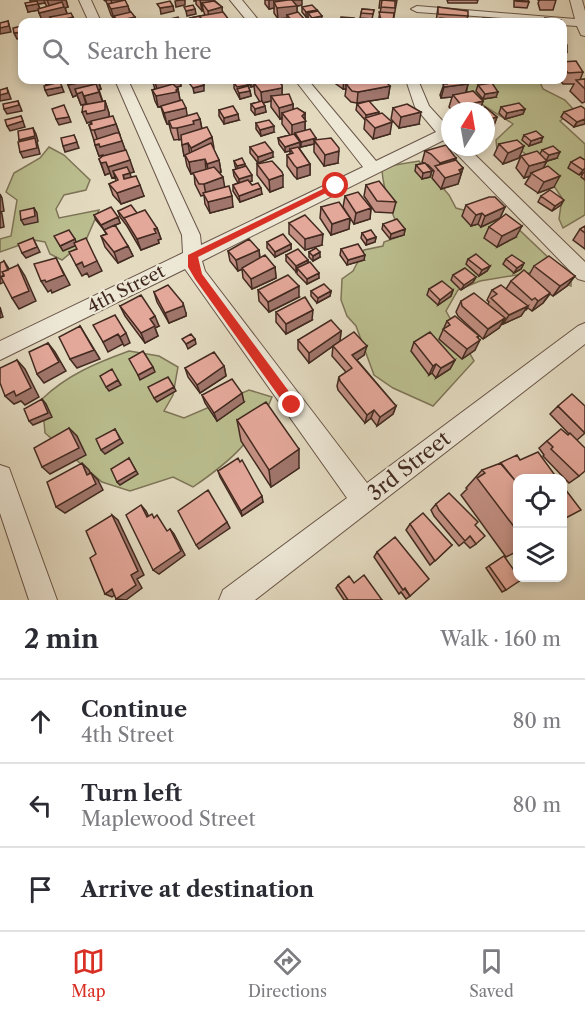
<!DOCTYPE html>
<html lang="en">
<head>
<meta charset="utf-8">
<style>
	:root { --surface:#fff; --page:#f2f2f3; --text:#2b2b33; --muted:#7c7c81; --line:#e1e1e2; --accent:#d93025 }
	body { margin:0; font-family:"Libre Caslon Text",serif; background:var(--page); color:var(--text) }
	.controls { position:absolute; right:18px; bottom:18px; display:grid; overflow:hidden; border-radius:12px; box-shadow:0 3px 9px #0003 }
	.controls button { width:54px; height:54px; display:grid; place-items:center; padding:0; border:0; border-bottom:2px solid var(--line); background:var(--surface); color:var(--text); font:30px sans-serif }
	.compass { position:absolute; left:441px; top:102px; width:54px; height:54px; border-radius:50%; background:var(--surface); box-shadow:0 3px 9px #0003; rotate:11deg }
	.stop { position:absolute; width:18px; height:18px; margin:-14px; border:4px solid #d93025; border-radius:50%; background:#fff }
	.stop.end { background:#d93025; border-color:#fff; box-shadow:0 2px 6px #0008 }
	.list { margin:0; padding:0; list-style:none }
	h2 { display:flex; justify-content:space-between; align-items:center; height:78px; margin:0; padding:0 24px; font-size:26px }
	h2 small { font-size:20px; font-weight:400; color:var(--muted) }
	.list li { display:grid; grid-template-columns:39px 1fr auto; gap:18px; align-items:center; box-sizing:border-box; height:84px; padding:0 24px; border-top:2px solid var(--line) }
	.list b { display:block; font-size:22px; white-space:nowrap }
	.list p { margin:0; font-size:20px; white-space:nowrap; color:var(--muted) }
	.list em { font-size:20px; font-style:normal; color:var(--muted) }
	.icon { flex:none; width:33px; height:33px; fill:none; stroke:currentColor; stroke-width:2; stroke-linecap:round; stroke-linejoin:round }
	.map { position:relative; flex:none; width:585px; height:600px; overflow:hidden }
	.search { position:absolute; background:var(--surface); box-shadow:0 3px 9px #0003; left:18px; right:18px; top:18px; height:66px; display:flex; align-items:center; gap:15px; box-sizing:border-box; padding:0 21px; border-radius:12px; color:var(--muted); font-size:22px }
	.sheet { height:330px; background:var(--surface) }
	nav { display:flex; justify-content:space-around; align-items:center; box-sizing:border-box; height:84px; border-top:2px solid var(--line); background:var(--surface); font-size:16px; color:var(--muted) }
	nav a { display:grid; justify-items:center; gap:3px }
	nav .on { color:var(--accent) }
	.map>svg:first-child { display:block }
	.green { fill:#babd8e; stroke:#7e7457; stroke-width:1.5 }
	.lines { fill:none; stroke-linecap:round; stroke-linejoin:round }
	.street-casing { stroke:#6a5648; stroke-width:2 }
	.street { fill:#ede7d6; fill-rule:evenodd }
	.wall { fill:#c49084; stroke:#422a20; stroke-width:1.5; fill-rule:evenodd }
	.shaded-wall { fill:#a0766c; stroke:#422a20; stroke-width:1.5 }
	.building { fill:#e4a89a; stroke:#422a20; stroke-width:1.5 }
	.route { fill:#d93025 }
	.labels { text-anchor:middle; stroke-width:4.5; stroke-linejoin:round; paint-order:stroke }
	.street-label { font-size:18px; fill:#422a20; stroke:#ede7d6 }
	.near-street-label { font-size:21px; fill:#422a20; stroke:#ede7d6 }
</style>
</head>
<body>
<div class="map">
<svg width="585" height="600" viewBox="0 0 585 600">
	<rect width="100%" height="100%" fill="#e3dac0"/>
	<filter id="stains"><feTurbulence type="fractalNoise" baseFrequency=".00333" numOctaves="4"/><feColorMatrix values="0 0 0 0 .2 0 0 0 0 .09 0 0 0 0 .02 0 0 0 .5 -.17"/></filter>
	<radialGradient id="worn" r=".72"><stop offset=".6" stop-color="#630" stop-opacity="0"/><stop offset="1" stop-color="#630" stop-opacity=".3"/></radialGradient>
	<!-- green -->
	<path class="green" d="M462 80H539L543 89 565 100 574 110 560 121 585 144V215L563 228 559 219 562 198 544 171 523 152 497 150 496 140 513 124C494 111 474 103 461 84Z
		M49 147 64 155 90 180 86 190 64 195 56 209 59 218 99 210 86 240 62 260 50 254 45 242 34 240 0 252V239L11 236 17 200 6 192 14 173 40 158Z
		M419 161 449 195 456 208 512 223 571 279V286L529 273 480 281 458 290 446 311 474 361 433 406 393 388 374 375 356 326 347 316 341 300 342 279 353 271 364 250 383 246 384 242 403 235C393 220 383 188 382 170L395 165Z
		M129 351 159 356 178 367 173 395 164 411 184 418 249 390 272 397C255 440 231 461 193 487L173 477 130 491 102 482 45 433 42 399C67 375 96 363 129 351Z"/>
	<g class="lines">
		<defs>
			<path id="street" d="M79 0H91L101 22H89Z
				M230 0H242L260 22H248Z
				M570 0H582L585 11V36L581 35 577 26 562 25V22L417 12 411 9 417 6 575 19Z
				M115 80H128L200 235 201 245 363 167 295 80H308L376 161 436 132 415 107 406 80H418L429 106 450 129V143L444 140 202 261 205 271 367 483 578 326 585 323V344L255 600H219L223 590 347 498 185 269 0 360V341L183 253 182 235Z
				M450 147H467L585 262V281L578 279Z
				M0 465 9 468 57 600H29L0 513Z"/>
		</defs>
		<!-- street casing -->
		<use href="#street" class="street-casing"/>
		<!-- street -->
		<use href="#street" class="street"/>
	</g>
	<!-- wall -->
	<path class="wall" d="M30 0H66L68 7 65 8 67 13 75 22H43L38 10 28 12 31 2ZM45 3 47 7 40 9 38 4Z
		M104 0H124L136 22H141H116L115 19H114L111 15 106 1H105Z
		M194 0H214L222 7V12L229 20V22H191L190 18 205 15 203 10 202 11 196 4V0L194 1Z
		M265 0H282L302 5 297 6V12L306 22H287V18L278 19 274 13V8L269 9 265 4Z
		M380 0H397L393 22H378L381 8H379Z
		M447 0H478L477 3H448Z
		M514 0H528L529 2 527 8 514 7Z
		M538 0H556L553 10H540L538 3 539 1Z
		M302 7 317 10 321 21 311 22 308 19V17H306L302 12Z
		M438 7 468 16 466 22H436Z
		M362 9 374 10 372 19 360 18Z
		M562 45 567 52 563 61 583 72 580 80 585 79V102L582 103 570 91 574 84H563L560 80H562Z
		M71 80H98L101 89 99 90 103 102 105 101 109 113V117L116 124 125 150 134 172 129 173 131 177 144 196 121 204 113 195 109 184 116 181 115 177 112 178 110 173 105 175 99 159 103 156V155L99 156 89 125H91L90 122 87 123V105L86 104 81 105 77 95 73 97 67 82 72 80Z
		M152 80H180L181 86 177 87 178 89 180 100 179 101 187 116 200 119 202 129 213 148 219 160 221 172H219L233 207 210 213 205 204 204 195 201 196 195 184 194 173 191 174 187 166 185 156H184L182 139 174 140 171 132 169 124H167L164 117 161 107H158L155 101 152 90 155 89Z
		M248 80H276L282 85V95L293 104V109L305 113V131L338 163 324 166 314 152V144L301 147 300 146 299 148 310 164V175L297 179 294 176 287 166V155L290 154V151L285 152 279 144 278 138 290 135 282 124V118L280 119 271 107V101L263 103 266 112 255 115 251 110V104L260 102 255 94 254 86 251 87 248 82Z
		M332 80H358V81L373 82 390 86 388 98 357 103 351 102 345 96 346 89H343L332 81Z
		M437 80H466L468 84 466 93 473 91 483 101 480 109 485 107 497 117 493 128 486 130V111H453L449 107 452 97 441 98 440 95 445 81Z
		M234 83 248 85 250 91 251 96 240 99 234 88Z
		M478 85 496 97 483 99 476 91Z
		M357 104 379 114 390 134 373 139 364 129 365 120 356 110Z
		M501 107 525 109 523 114 505 119 499 113Z
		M393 108 419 124 399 128 391 119Z
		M585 109 574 127 561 117 564 112Z
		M219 110 239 120 224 124 219 116Z
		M256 123 274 132 261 136 256 129Z
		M524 135 541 142 529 146 522 140Z
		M499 144 519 158 503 164 494 155Z
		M250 147 273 157 258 163 250 153Z
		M542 150 557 158 547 161 543 168 554 187 538 193 525 184 530 176 524 178 516 168 521 156 540 154Z
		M425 151 456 158 455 161 463 168 458 184 441 189 432 178 434 171 428 165 425 164 430 177 422 179 415 171 416 165 424 163 422 162Z
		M585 160V180L581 177 583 173 579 175 568 168 571 162Z
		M234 161 245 167 252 181 249 182 252 185 262 194 240 202 233 191V185L238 183 234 176 233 170 236 169 235 166Z
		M257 164 283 187 270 192 257 175Z
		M366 185 396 202 393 213 375 212 364 196Z
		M345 196 371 208 370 219 354 224 343 207Z
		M541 196 561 205 552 211 538 202Z
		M466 205 505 207 500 218 481 227 478 224 471 226 462 216Z
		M321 207 350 218 349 229 331 235 320 218Z
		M118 211 137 213 157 228 161 239 158 240 159 243 141 250 127 226 120 217Z
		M94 215 118 217 120 223 109 228 128 246 133 256 118 263 105 247 101 236 106 234 104 230 96 220Z
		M289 223 322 245 305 250 289 234Z
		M383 224 405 229 404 235 390 239 382 229Z
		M585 226V249L573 240 580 229Z
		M489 227 516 237 497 247 484 238Z
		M362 233 376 237 375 242 366 245 361 238Z
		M267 242 291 244V249L275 257 267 248Z
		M341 249 364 260 347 265 340 255Z
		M259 250 260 258 275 267 276 278 252 289 243 278 242 269 238 271 230 261 228 251Z
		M309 252 320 257 313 261 309 257Z
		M286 255 308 260V263L319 278 307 284 297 274V271L296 272 286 261Z
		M468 259 490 266 487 271 479 276 466 264Z
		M506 259 524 263 521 269 514 273 503 264Z
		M534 266 575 276 567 286 553 296 550 294 543 303 532 311 528 308 526 310 525 309 521 316 503 324 502 323 499 328 483 339 458 316 456 312 461 301 488 304 489 302 487 300 492 290 506 289 511 281 529 275Z
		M453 275 476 277 473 282 461 290 451 280Z
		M429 289 453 290 451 296 438 305 427 295Z
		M258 290 299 297 269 312 259 301Z
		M311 291H331L330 296 317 303 311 296Z
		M154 292 186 313V316L169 323 157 302Z
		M120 306 159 326 155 328 158 336 145 343 125 316Z
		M276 312 312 320 286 334 276 322Z
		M447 321 478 338 475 350 462 359 439 339Z
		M341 331 340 341 309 363 298 349V340Z
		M414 342 455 360 450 369 436 378 432 373 429 375 411 351Z
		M333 346 364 355 357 360 396 406 393 414 377 426 371 418 365 423 338 390 337 386 339 377 346 372 332 356Z
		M224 366 226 376 200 393 188 377 185 368Z
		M202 395 244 402 217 421 205 403Z
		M558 406 585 433 577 440 579 476 569 483 543 456 544 455 539 448 547 441 569 434 550 414Z
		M237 420 299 468 271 487 241 441Z
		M482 470 518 478V551L506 557 461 495 467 489 466 488Z
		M218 471 263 502 242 516 220 477Z
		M436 504 475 525 476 544 470 548 464 542 459 546 434 516 431 510Z
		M410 524 452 545 430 565 406 530Z
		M377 552 410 596 406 599 401 592 399 594 374 557Z
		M504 556 506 590 502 592 486 568Z
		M354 583 382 600H344L336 588 338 585Z"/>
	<!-- shaded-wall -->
	<path class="shaded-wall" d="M30 0H44L45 3 38 4 40 10 28 12 26 6 32 5Z
		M47 0H66L68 7 65 8 68 17H50L52 22H43L39 13 51 10Z
		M111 0H124L126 6H128L131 17 114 16 115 19H114L111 9 113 8Z
		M181 0H185V5L176 7 175 1Z
		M200 0H214L215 7 202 3 203 10 202 11Z
		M269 0H282V7L274 2V8L269 9Z
		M291 0H302V5L297 6V17L287 15V18L278 19 277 8Z
		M173 6 174 11 161 14 160 8Z
		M222 7 223 18 209 19 208 11Z
		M195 9 196 14 187 16 186 11Z
		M317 10V15L308 13V17H306V12Z
		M322 16 321 21 312 22V18Z
		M73 17 75 22H54Z
		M135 17 136 22H117V21Z
		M8 21 11 32 0 34V28Z
		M22 32V38L17 39 14 33Z
		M44 80H59L60 82 46 85Z
		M92 80H98L101 89 83 94 86 104 81 105 75 89 77 95 73 97 68 85Z
		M163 80H180L181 86 158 93 155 82Z
		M251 80H270L254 83V86L251 87Z
		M344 80H358V82L346 84V89H343Z
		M468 84 465 95H453L452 97 441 98 444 87Z
		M204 85V91L194 93 193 88Z
		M390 86 388 98 357 103 358 92Z
		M62 87 64 92 48 96 45 90Z
		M7 88 11 99 0 101V95Z
		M282 88V99L271 96V101L262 103 261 92Z
		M178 89 180 100 179 101V103L158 107 156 96Z
		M250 91 251 96 240 99 239 93Z
		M99 92 103 103 88 107 84 96Z
		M498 92 496 97 483 99 485 94Z
		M18 101 22 111 7 114 4 109Z
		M105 101 109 113V121L91 125 90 122 87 123 82 112Z
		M483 101 480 111H460L462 106Z
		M293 104V115L282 113V118L280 119 279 108Z
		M265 106 266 112 255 115V109Z
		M186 108 188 120 169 121V124H167L164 113Z
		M525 109 523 114 505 119 507 113Z
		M379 112 378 118H366V115Z
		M421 112 419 124 399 128 401 117Z
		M305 113V133H295V136L292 137V125Z
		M238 114 239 120 224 124V118Z
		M21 116 25 127 10 131 7 126Z
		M69 117 71 122 59 125 56 119Z
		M497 117 493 128 486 130V120Z
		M200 119 202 130 196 135 179 140 177 128 193 121Z
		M585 119V124L574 127 577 122Z
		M392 122 390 134 373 139 375 128Z
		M116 124 120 135 98 141 94 130Z
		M274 126V132L261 136 260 130Z
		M33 128 36 134 38 141 37 142 40 154 23 158 20 152 22 145 19 140Z
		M74 135 79 148 65 152 63 146Z
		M212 137 214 148 193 160 191 148Z
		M543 137 541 142 529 146 531 141Z
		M316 138V143L314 140V144L301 147V142Z
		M122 141 126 152 104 158 103 155 99 156 95 145Z
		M300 142V148L291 150 290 149V151L285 152V147Z
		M188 143 190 155 184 156 182 145Z
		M524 146 519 158 503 164 508 153Z
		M339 151 338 163 324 166 325 155Z
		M273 152V157L258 163V157Z
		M560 152 557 158 547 161 541 172 531 173 530 176 524 178 529 166 546 161 549 155Z
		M456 158 452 170H438L440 163Z
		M205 159 206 170 191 174 189 162Z
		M130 160 134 172 116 177 113 171 115 177 112 178 108 167Z
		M219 160 221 172 209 175 207 164Z
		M106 162 110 173 105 175 101 163Z
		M245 164V170L238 172 237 166Z
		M310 164V175L297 179V168Z
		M463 168 458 184 441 189 445 178 459 170Z
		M585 168V172L579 175 583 170Z
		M432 171 430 177 422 179 423 173Z
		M130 173 133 185 127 187 123 175Z
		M252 175V181L239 185V179Z
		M283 175V187L270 192 269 180Z
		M560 176 554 187 538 193 544 182Z
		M223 177 225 189 206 195 204 184Z
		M140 185 144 196 121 204 117 193Z
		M261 188 262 194 240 202 239 196Z
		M0 194 2 198 4 211 1 212 2 214 4 227 0 228Z
		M232 196 233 207 210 213 208 202Z
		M564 200 561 205 552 211 555 206Z
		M505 207 500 218 481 227 485 216Z
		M34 208 37 213 38 222 24 225 21 220Z
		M371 208 370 219 354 224 356 213Z
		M482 213 478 224 471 226 476 215Z
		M118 217 120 223 104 230 101 225Z
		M350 218 349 229 331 235 332 224Z
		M522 226 516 237 497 247 502 236Z
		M157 228 161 239 158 240 159 243 141 250 137 239Z
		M405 229 404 235 390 239 391 234Z
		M323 234 322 245 305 250V239Z
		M376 237 375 242 366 245 367 240Z
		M33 238 40 252 26 258 22 253Z
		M75 239 77 245 63 251 60 246Z
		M291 244V249L275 257V252Z
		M128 246 133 256 118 263 114 252Z
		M259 250 260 261 238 271 236 260Z
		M320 252V257L313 261V256Z
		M365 255 364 260 347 265 348 260Z
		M56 258 70 285 52 293 51 290 48 292 41 281Z
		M308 260V265L297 268V271L296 272V266Z
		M4 261 8 267 13 278 0 284V277Z
		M97 261 102 271 89 277 87 273 82 276 76 265 82 262Z
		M524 263 521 269 514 273 517 268Z
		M18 265 25 276 36 301 19 309 12 298Z
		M490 266 487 271 479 276 482 270Z
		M275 267 276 278 252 289 251 279Z
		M319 273V278L307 284V279Z
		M575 276 567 286 553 296 560 286Z
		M476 277 473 282 461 290 464 285Z
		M299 286V297L269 312 268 302Z
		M453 290 451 296 438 305 440 300Z
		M331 291 330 296 317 303 318 298Z
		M550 293 543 303 532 311 538 301Z
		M183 303 186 313V316L169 323 165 313Z
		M528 306 521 316 503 324 509 315Z
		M0 307 3 317 0 318Z
		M313 310 312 320 286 334V324Z
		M155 316 159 326 155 328 158 336 145 343 141 333 150 319Z
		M505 318 499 328 483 339 488 329Z
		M80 326 100 359 77 368 70 359Z
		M341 331 340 341 309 363V353Z
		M126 333 130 343 124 346 120 337Z
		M118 334 123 344 108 352 103 342Z
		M479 336 474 344 480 340 475 350 462 359 467 349Z
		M195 339 196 344 188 349 186 344Z
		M48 343 55 352 66 371 44 383 37 374Z
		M367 346 364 355 351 364 352 355Z
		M17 360 25 369 39 397 25 405 21 401 14 404 5 396Z
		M455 360 450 369 436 378 441 368Z
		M436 364 432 373 429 375 433 366Z
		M224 366 226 376 200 393 197 385Z
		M153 367 155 372 140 380 138 375Z
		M118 380 121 385 109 391 106 387Z
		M174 387 176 391 157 402 154 398Z
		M242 393 244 402 217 421 214 413Z
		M42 399 46 404 52 417 33 425 29 421Z
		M396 406 393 414 377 426 380 417Z
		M374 410 371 418 365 423 367 415Z
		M69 428 77 436 86 455 50 474 42 467Z
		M115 429 123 443 105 454 101 450Z
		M299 449V468L271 487 269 470Z
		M129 458 138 474 120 485 117 482Z
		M82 463 89 470 94 482 87 475Z
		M91 473 98 480 103 490 65 513 56 507Z
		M262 496 263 502 242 516 241 511Z
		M141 505 146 511 152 523 147 517Z
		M112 515 118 520 144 575 137 579 142 588 126 600 116 599 131 575Z
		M227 522 230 528 199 549 196 545Z
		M170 529 174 534 185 555 159 574 153 570Z
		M112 589 119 592 112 597 105 594Z"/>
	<!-- building -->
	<path class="building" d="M125 0 128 6 111 9 108 4Z
		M288 0H292L297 6 277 8 274 2Z
		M382 0 395 1V8L381 7Z
		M516 0H528L529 2 516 1Z
		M37 1 38 4 26 6 25 3Z
		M170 1 173 6 160 8 157 4Z
		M214 1 222 7 208 11 202 3Z
		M62 2 64 7 39 13 38 9Z
		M193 5 195 9 186 11 184 7Z
		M312 5 317 10 306 12 302 7Z
		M438 7 468 11V16L438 14Z
		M362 9 374 10 373 14 361 13Z
		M318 11 322 16 312 18 308 13Z
		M131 12 135 17 117 21 114 16Z
		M223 12 229 20 217 22 214 19 202 20 200 16Z
		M298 12 306 21 293 22 287 15Z
		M379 12 394 13 393 21 381 20Z
		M71 13 73 17 54 22 50 17Z
		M200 16V20L193 22 190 18Z
		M178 17 181 22H168L166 20Z
		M341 17 354 18 353 22 340 21Z
		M440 18 456 20V22H440Z
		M483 18 496 19V22H483Z
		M545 18 561 20V22H546Z
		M8 21 9 26 0 28V23Z
		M22 26V32L14 33 13 28Z
		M562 45H567V52H562Z
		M22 49V55L21 56 19 50Z
		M576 61 583 72 568 73 562 65V62Z
		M585 79V89L576 80Z
		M71 80H92L68 85 67 82 72 80Z
		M200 80 204 85 193 88 189 83Z
		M244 80 248 85 237 87 234 83Z
		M265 80H276L282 85V88L261 92 254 83Z
		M363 80H371L373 82 384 80 390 86 358 92 352 91 346 84Z
		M445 80H466L468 84 444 87 443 84H447Z
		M60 82 62 87 45 90 44 86Z
		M492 83 498 92 485 94 478 85Z
		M96 84 99 92 84 96 82 92 77 94 75 89Z
		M173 84 178 89 176 90 177 92 156 96 152 90Z
		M248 86 250 91 239 93 237 89Z
		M7 88 8 93 0 95V90Z
		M473 91 483 101 462 106 453 95Z
		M289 94 293 104 279 108 271 96Z
		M182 100 186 108 164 113 161 106Z
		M18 101 19 105 4 109 3 104Z
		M105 101V110L87 114 86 111 82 112 83 105Z
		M262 101 265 106 255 109 251 104Z
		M369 101 379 112 366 115 357 104Z
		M519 103 525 109 507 113 501 107Z
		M407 104 421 112 401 117 393 108Z
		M64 105 69 117 56 119 52 109Z
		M233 106 238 114 224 118 219 110Z
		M581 106 585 109V119L577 122 564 112Z
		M485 107 497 117 486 120V111H473Z
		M297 108 305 113 302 116 306 121 292 125 282 113Z
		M197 113 200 119 193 121 194 124 177 128H172L169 121Z
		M382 113 392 122 375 128 365 118Z
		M21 116 23 121 7 126 5 120Z
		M113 116 116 124 94 130H91L89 125 92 124 91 121Z
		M269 120 274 126 260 130 256 123Z
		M207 127 212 137 191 148 188 143 182 145 181 135Z
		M33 128 35 136 19 140 18 131Z
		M310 129 316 138 301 142 295 133Z
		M536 131 543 137 531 141 524 135Z
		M116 133H119L122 141 100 147 99 144 95 145 94 140Z
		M294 134 300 142 285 147 278 138Z
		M74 135 77 142 63 146 61 138Z
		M35 138 37 148 20 152 18 142Z
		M331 138 339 148V151L325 155 314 140Z
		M517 140 524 146 508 153 499 144Z
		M265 142 273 152 258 157 250 147Z
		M211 143 219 160 207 164 205 159 189 162 185 155Z
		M446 145 456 158 440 163 431 154 425 151Z
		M553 146 560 152 549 155 542 150Z
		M298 147 310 164 297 168 294 165 287 155 293 153 290 149Z
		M126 150 130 160 108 167 106 162 101 163 99 159 103 156Z
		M537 151 547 161 529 166 521 156Z
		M580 157 585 160V168L583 170 571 162Z
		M242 158 245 164 237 166 234 161Z
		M456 160 463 168 459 170 461 173 445 178 435 166Z
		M272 161 282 172 283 175 269 180 257 164Z
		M425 163 432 171 423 173 416 165Z
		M246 166 252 175 239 179 233 170Z
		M548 166 560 176 544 182 531 173Z
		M127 167 130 173 123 175 124 179 136 176 140 185 117 193 109 184 118 180 113 171Z
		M214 167 223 177 204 184H199L193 173Z
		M248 180 252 185 258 183 261 188 239 196 233 185Z
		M379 181 396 202 377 201 366 185Z
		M229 186 232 196 208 202 203 193Z
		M550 190 564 200 555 206 541 196Z
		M358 192 371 208 356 213 345 196Z
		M489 197H495L505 207 485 216 482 213 476 215 466 205Z
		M339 202 350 218 332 224 321 207Z
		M131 205 137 213 124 218 125 220 118 211Z
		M111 207 118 217 101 225 94 215Z
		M34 208 35 216 21 220 20 211Z
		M145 210 157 228 154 229 156 233 137 239 124 218Z
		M506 214 522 226 502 236 489 227Z
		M305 215 323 234 305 239 289 223Z
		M397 219 405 229 391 234 383 224Z
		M115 225 128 246 114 252 101 236 107 234 104 230Z
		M585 226V233L580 229Z
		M69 230 75 239 60 246 54 236Z
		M371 230 376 237 367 240 362 233Z
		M283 234 291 244 275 252 267 242Z
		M33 238 37 247 22 253 18 244Z
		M86 238 97 261 84 267 82 262 76 265 69 252 77 249 74 243Z
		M249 239 259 250 236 260 228 251Z
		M358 244 365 255 348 260 341 249Z
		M316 248 320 252 313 256 309 252Z
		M298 249 308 260 296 266 286 255Z
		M476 254 490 266 482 270 468 259Z
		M265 255 275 267 251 279 242 268Z
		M512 255 524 263 517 268 506 259Z
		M549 256 575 276 560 286 534 266Z
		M56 258 64 275 46 282 45 280 41 281 34 264Z
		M4 261 8 270 2 272 4 275 0 277V263Z
		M310 262 319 273 307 279 297 268Z
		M18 265 29 291 12 298 1 277 4 276 2 272Z
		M465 268 476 277 464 285 453 275Z
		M524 270 550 293 538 301 535 298 532 300 511 281Z
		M288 275 299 286 268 302 258 290Z
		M442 281 453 290 440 300 429 289Z
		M324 284 331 291 318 298 311 291Z
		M168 285 183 303V306L165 313 154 292Z
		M501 285 528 306 509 315 491 298 497 294 492 290Z
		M474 293 505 318 488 329 462 306 461 301Z
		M141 295 155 316 150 319 155 326 141 333 120 306Z
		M305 297 313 310 286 324 276 312Z
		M115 315 126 333 120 337 118 334 103 342 93 325Z
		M455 316 479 336 477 337 480 340 467 349 443 329 450 325 447 321Z
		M331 320 341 331 309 353 298 340Z
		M80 326 94 350 70 359 59 337Z
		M354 332 367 346 352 355 396 406 380 417 374 410 367 415 340 381 339 377 352 368 333 346Z
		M430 332 455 360 441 368 436 364 433 366 414 342Z
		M191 334 195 339 186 344 182 339Z
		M48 343 59 362 37 374 29 352Z
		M143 351 153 367 138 375 129 359Z
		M214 352 224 366 197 385 185 368Z
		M17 360 31 388 16 396 14 391 5 396 0 383V368Z
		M112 369 118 380 106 387 100 376Z
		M168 377 174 387 154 398 148 387Z
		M232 379 242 393 214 413 202 395Z
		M572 394 585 406V433L558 406Z
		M42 399 48 413 29 421 24 409Z
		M266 402 299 449 269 470 237 420Z
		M69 428 79 448 42 467 34 448Z
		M115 429 120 439 101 450 96 439Z
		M561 429 568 435 570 433 585 448V471L579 476 551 449 553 447 547 441Z
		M538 452 557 478H518V484L500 463 517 455 520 460Z
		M129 458 136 471 117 482 111 469Z
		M238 458 240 462 242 460 262 496 241 511 218 471Z
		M82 463 87 475 91 473 96 484 56 507 47 482Z
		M501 463 518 484V532L477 478 485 473 482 470Z
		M562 485 581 510 562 520Z
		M208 490 227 522 196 545 178 511Z
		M449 493 478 522 475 525 485 536 476 544 470 536 465 541 439 510 436 504Z
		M141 505 147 517 152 514 154 518 157 515 167 531 170 529 181 551 153 570 126 515Z
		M423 513 452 545 435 561 410 524Z
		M112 515 138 571 131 575 136 585 116 599 112 589 105 594 90 558 96 554 86 531Z
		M395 537 429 579 410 596 405 588 403 590 377 552Z
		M504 556 518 576V578H519L521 580 506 590 489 566Z
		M364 575 382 600H348L338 585 349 576 354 583Z"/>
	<!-- route -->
	<path class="route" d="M333 184 340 186 198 257 202 274 296 401V409L292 410 288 409 195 279 188 267V255Z"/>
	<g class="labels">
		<!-- street labels -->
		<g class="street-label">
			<text transform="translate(126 289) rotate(-27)" y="6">4th Street</text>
		</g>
		<!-- near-street labels -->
		<g class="near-street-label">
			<text transform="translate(409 466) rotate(-38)" y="7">3rd Street</text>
		</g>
	</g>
	<rect width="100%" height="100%" filter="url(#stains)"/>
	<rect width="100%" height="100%" fill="url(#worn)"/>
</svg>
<div class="controls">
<button><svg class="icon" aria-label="locate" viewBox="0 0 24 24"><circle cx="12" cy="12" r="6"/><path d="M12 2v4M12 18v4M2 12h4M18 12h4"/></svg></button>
<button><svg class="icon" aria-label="layers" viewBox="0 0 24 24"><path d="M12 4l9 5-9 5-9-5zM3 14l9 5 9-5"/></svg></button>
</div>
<svg class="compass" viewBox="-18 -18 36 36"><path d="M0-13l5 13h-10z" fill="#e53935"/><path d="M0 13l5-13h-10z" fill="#7c7c81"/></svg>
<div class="stop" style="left:336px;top:186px"></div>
<div class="stop end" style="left:292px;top:405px"></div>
<div class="search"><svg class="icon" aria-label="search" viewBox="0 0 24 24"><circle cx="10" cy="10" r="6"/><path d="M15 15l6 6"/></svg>Search here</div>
</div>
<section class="sheet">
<h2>2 min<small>Walk · 160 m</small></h2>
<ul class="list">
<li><svg class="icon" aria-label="ahead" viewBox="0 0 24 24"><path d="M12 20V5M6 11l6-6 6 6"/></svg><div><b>Continue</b><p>4th Street</p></div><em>80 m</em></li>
<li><svg class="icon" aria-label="left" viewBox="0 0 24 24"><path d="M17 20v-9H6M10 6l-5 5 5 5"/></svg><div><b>Turn left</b><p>Maplewood Street</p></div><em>80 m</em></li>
<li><svg class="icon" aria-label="arrive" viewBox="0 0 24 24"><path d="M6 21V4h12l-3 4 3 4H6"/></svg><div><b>Arrive at destination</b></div></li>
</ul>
</section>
<nav>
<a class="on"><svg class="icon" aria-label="map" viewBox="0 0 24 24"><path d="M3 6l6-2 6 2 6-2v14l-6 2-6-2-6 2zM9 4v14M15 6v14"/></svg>Map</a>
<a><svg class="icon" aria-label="directions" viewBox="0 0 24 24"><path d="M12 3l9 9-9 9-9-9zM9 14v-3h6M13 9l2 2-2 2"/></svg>Directions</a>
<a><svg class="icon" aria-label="saved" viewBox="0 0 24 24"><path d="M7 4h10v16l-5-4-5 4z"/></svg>Saved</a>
</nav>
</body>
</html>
